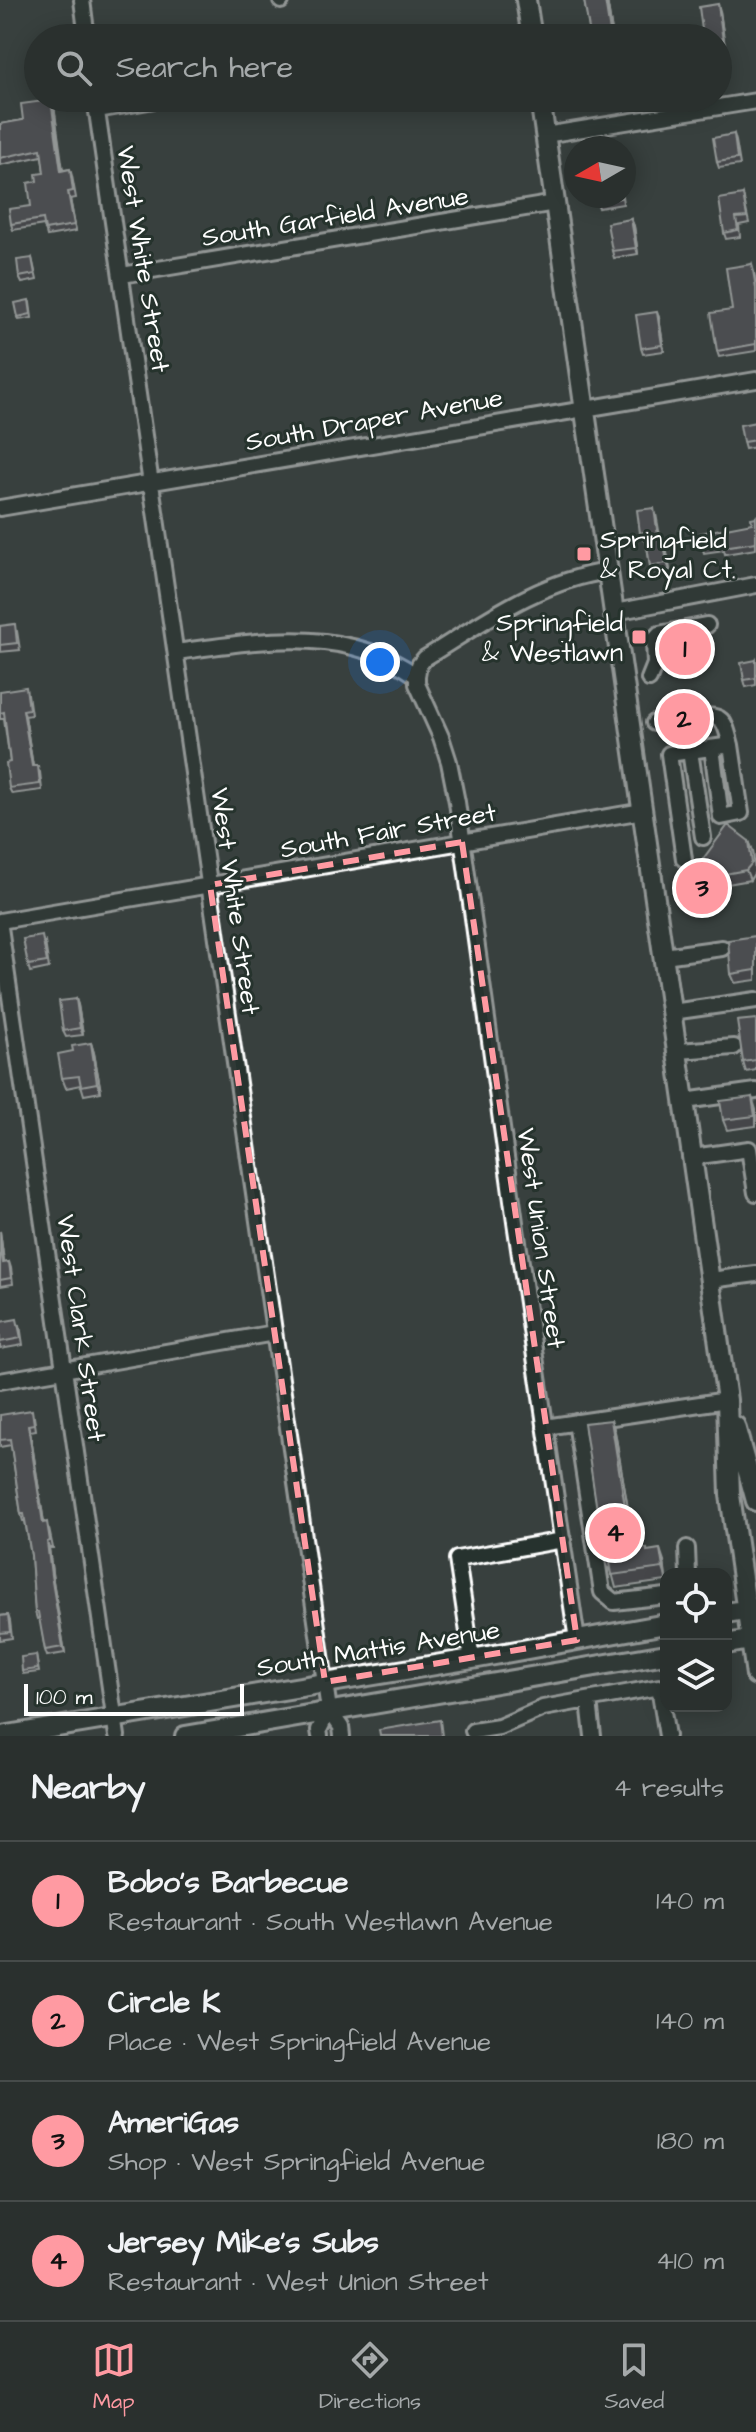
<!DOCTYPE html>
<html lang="en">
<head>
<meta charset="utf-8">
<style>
	:root { --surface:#2a302e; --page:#323836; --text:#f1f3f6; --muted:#a5a9aa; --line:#464b4a; --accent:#ff9aa2 }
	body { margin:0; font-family:"Architects Daughter",sans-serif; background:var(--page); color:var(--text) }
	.controls { position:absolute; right:24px; bottom:24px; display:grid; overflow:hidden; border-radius:16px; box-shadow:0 4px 20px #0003 }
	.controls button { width:72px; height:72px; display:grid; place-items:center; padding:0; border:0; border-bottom:2px solid var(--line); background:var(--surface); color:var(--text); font:40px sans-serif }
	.compass { position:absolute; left:564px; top:136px; width:72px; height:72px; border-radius:50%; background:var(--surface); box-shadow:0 4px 20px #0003; rotate:261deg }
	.scale { position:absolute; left:24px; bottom:20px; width:220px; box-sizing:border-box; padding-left:8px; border:4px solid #fff; border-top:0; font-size:22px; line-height:28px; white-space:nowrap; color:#fff; -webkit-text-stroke:6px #26332d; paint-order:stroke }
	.you { position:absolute; left:380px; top:662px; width:28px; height:28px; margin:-20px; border:6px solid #fff; border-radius:50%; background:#1a73e8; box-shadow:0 0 0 12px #1a73e833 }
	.badge { display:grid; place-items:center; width:52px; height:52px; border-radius:50%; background:var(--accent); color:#111; font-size:26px; font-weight:700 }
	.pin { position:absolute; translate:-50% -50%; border:4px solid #fff; box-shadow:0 2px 8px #0006 }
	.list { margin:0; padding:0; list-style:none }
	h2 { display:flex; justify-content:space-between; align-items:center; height:104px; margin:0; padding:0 32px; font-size:34px }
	h2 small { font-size:26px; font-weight:400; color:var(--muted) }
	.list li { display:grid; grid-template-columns:52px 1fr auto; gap:24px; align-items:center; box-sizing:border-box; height:120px; padding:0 32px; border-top:2px solid var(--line) }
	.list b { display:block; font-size:30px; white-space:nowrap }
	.list p { margin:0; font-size:26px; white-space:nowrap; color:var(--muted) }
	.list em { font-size:26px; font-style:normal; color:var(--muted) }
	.icon { flex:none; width:44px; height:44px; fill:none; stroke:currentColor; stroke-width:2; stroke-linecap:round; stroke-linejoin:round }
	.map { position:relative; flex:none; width:756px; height:1736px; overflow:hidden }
	.search { position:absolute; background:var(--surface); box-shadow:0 4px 20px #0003; left:24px; right:24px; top:24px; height:88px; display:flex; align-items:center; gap:20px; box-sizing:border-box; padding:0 28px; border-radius:44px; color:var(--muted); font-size:30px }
	.sheet { height:584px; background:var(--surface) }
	nav { display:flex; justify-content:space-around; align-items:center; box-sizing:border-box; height:112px; border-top:2px solid var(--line); background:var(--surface); font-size:22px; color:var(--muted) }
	nav a { display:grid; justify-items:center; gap:4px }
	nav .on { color:var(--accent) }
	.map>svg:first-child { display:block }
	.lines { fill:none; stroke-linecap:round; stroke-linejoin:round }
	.minor-casing { stroke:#fff; stroke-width:20 }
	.major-casing { stroke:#fff; stroke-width:24 }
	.minor { stroke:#26332d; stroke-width:14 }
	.major { stroke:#26332d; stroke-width:18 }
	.wall { fill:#555058; stroke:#fff; stroke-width:2 }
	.shaded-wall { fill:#454147; stroke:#fff; stroke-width:2 }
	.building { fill:#635d66; stroke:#fff; stroke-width:2 }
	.marked { fill:none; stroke:#ff9aa2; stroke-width:6; stroke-dasharray:16 10; stroke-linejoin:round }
	.poi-dot { fill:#ff9aa2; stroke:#26332d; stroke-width:3 }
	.labels { text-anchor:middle; stroke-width:6; stroke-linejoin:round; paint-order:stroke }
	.street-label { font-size:26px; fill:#fff; stroke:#26332d }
	.poi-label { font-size:26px; fill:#fff; stroke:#26332d; text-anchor:start }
</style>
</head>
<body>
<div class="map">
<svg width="756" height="1736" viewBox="0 0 756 1736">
	<rect width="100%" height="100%" fill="#38403e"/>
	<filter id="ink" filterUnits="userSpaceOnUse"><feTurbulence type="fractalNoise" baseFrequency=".0125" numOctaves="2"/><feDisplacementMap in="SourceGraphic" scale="16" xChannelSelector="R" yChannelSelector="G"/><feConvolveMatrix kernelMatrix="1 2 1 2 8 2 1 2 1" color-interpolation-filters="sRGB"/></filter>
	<g filter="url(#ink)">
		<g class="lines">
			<defs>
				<path id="minor" d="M82 0 87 38
					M281 0V1
					M95 98 329 1710 341 1727 342 1736
					M97 110 166 98
					M545 135 756 101
					M122 275 555 203
					M0 508 756 380
					M615 612 756 585
					M176 652C258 641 344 624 417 676V684L441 737 449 762 457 802 515 1222 577 1640
					M417 676 419 665 425 658C482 623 540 580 609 571
					M649 679 655 664 654 640 659 634 707 625
					M700 717C725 713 725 724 731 745
					M654 723 668 722
					M690 751 703 837
					M684 859 669 754 731 745 741 813 721 817 712 748
					M0 921 643 811
					M0 927 117 1736
					M664 956 722 948
					M672 1012 756 1000
					M678 1051 734 1047
					M685 1101 756 1091
					M693 1157 749 1149 756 1193
					M711 1280 756 1274
					M0 1381 274 1333
					M576 1422 602 1592 614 1602 666 1596
					M545 1427 727 1400
					M687 1548 688 1574
					M472 1659 457 1559 563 1540
					M589 1701 593 1736
					M473 1731 499 1727 543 1708 659 1687 667 1736
					M320 1736 319 1730 329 1710"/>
				<path id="major" d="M526 0 532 38
					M540 98 727 1400 730 1495 756 1675
					M735 1426 756 1501
					M726 1613 756 1608
					M726 1644 756 1639
					M2 1736 472 1659 666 1624
					M185 1736 666 1654"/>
			</defs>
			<!-- minor casing -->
			<use href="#minor" class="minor-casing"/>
			<!-- major casing -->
			<use href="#major" class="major-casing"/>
			<!-- minor -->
			<use href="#minor" class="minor"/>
			<!-- major -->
			<use href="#major" class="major"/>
		</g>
		<!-- wall -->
		<path class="wall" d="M584 0H607L613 38H591Z
			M720 11 728 69 718 71V38Z
			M51 100 54 106 63 170 70 169 72 176 76 198 70 199 76 231 47 236 44 225 13 230 11 224 31 206 37 181 44 173 42 156 0 165V124L23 120Z
			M734 134 736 141 740 165 719 168 717 162Z
			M743 195 749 223 739 225 740 237 726 239 724 233Z
			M595 196H622L623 204 599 208Z
			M631 219 634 226 638 254 614 258 612 251Z
			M32 258 37 280 22 283 19 277Z
			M752 264 756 281V351L719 357 717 351Z
			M30 303 32 318 19 320 18 317Z
			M659 318 664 351 643 354 641 348Z
			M756 422V447L745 449 743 442Z
			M656 514 660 536 665 542 670 570 652 572 650 566 646 539 643 540 640 533Z
			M756 517V549L725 554 724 550 704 553 702 546 752 523Z
			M0 626 17 631 20 650 0 652Z
			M697 637 701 658 673 663 669 653Z
			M756 660V685L746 687 744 680Z
			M0 691 28 694 31 715 25 716 33 766 40 772 42 790 12 794 9 788 10 762 4 719H0Z
			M664 706H698L691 714 694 725 676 727 674 721V716L667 712Z
			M749 841 753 851 755 872 750 880 728 884 707 868 703 859Z
			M756 936V980L735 983 731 974Z
			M45 942 49 968 30 972 28 965Z
			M76 999 78 1005 83 1035 66 1037 63 1031Z
			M756 1019V1070L746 1072 743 1062Z
			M91 1043 94 1053 101 1092 84 1095 81 1085 66 1088 62 1078 73 1051Z
			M752 1097 756 1110V1126L727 1130 723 1120Z
			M0 1231 4 1263 9 1262 11 1268 13 1284 0 1286Z
			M0 1322 20 1325 23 1345 0 1349Z
			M0 1415 34 1417 36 1430 30 1431 44 1523 49 1529 53 1548H49L53 1581 65 1653 47 1656 45 1650 40 1618 37 1619 35 1612 31 1555 25 1521H23L21 1514 11 1445 0 1447Z
			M611 1420 615 1432 635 1550 648 1551 664 1561 666 1581 616 1588 611 1569 609 1570 604 1557Z
			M8 1615 10 1621 12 1638 0 1640V1616Z
			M36 1655 39 1672 23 1674 22 1671Z"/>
		<!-- shaded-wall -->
		<path class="shaded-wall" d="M605 0H607L613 38 610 32Z
			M718 4 720 11 728 69 726 63Z
			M51 100 54 106 63 177 61 171Z
			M68 192 70 199 76 231 74 225Z
			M631 219 634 226 638 254 636 248Z
			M657 312 659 318 664 351 662 345Z
			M663 536 665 542 670 570 667 563Z
			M694 627 697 637 701 658 697 648Z
			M696 699 698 706 691 714 694 725 688 707Z
			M23 710 25 716 34 773 32 766Z
			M749 841 753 851 755 872 750 880 746 870Z
			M76 999 78 1005 83 1035 80 1028Z
			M91 1043 94 1053 101 1092 97 1083Z
			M0 1231 5 1269 3 1263 0 1243Z
			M611 1420 615 1432 637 1562 632 1550Z
			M28 1425 30 1431 45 1529 43 1523Z
			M47 1542 49 1548 53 1581 65 1653 63 1647 51 1575Z
			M660 1549 664 1561 666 1577 663 1568Z"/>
		<!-- building -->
		<path class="building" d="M584 0H605L610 32 590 35Z
			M718 4 726 63 718 64V38H703L699 7Z
			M51 100 61 171 70 169 73 191 68 192 74 225 45 230 43 219 11 224 9 209 31 206 28 183 37 181 36 174 44 173 41 149 0 158V124L23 120 21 104Z
			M734 134 737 159 717 162 713 138Z
			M743 195 747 217 736 218 738 230 724 233 719 199Z
			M595 196H621V198L596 202Z
			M631 219 636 248 612 251 607 223Z
			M32 258 35 274 19 277 17 260Z
			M752 264 756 288V344L717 351 711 313 732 310 726 268Z
			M29 300 31 314 18 317 15 303Z
			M657 312 662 345 641 348 636 315Z
			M756 422V440L743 442 740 425Z
			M654 508 658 536H663L667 563 650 566 645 532 640 533 637 510Z
			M756 517V542L723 547 722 543 702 546 700 533 752 523 751 518Z
			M15 624 17 643 0 645V626Z
			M694 627 697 648 669 653 666 633Z
			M756 660V678L744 680 741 663Z
			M26 687 29 709 23 710 32 766H38L40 784 9 788 6 763 10 762 4 712 0 713V691Z
			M696 699 688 707 692 718 674 721V711L664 706Z
			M728 825 749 841 752 863 746 870 725 874 703 859Z
			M42 936 47 962 28 965 23 939Z
			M756 936V970L731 974 728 940Z
			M76 999 80 1028 63 1031 59 1001Z
			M756 1019V1060L743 1062 737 1021Z
			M91 1043 97 1083 81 1086 79 1076 62 1078 58 1054 73 1051 72 1046Z
			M752 1097 755 1116 723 1120 720 1101Z
			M0 1243 3 1263 9 1262 11 1278 0 1280Z
			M17 1319 21 1338 0 1342V1322Z
			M32 1410 34 1424 28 1425 43 1523 47 1522 50 1541 47 1542 51 1575 63 1647 45 1650 38 1612H35L31 1555 24 1514H21L10 1439 0 1440V1415Z
			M611 1420 632 1550 647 1548V1551L660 1549 663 1568 612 1575 609 1556 604 1557 584 1423Z
			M8 1615 10 1632 0 1633V1616Z
			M36 1655 38 1669 22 1671 21 1657Z
			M440 1720 442 1736H380L379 1730Z"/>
	</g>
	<!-- marked area -->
	<path d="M0 0H756V1736H0ZM462 842 577 1640 325 1682 210 885Z" fill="#38403e" fill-opacity=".55" fill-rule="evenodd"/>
	<path class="marked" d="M462 842 577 1640 325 1682 210 885Z"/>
	<!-- markers -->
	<g class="poi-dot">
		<rect x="576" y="546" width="16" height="16" rx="4"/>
		<rect x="631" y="629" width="16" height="16" rx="4"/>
	</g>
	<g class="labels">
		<!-- street labels -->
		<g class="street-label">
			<text transform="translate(335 216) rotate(-9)" y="9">South Garfield Avenue</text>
			<text transform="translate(144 259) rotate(81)" y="9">West White Street</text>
			<text transform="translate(374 419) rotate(-10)" y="9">South Draper Avenue</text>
			<text transform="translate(388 830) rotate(-10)" y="9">South Fair Street</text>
			<text transform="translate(236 901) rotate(82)" y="9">West White Street</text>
			<text transform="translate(542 1238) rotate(82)" y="9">West Union Street</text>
			<text transform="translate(82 1328) rotate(82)" y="9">West Clark Street</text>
			<text transform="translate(378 1648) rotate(-9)" y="9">South Mattis Avenue</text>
		</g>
		<!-- poi labels -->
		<g class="poi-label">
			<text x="600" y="548">Springfield<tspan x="600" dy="30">&amp; Royal Ct.</tspan></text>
			<text x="623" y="631" text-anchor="end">Springfield<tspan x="623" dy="30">&amp; Westlawn</tspan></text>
		</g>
	</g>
</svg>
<div class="controls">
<button><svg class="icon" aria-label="locate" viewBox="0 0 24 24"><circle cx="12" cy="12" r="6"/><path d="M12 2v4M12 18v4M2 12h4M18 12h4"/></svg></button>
<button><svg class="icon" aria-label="layers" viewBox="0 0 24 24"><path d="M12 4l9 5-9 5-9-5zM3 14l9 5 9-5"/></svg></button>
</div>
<svg class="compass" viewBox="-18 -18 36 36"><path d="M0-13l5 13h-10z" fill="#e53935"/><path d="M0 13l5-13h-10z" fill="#a5a9aa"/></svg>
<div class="scale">100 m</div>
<div class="you"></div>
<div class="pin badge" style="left:685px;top:649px">1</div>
<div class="pin badge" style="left:684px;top:719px">2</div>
<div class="pin badge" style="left:702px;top:888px">3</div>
<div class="pin badge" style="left:615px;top:1533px">4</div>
<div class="search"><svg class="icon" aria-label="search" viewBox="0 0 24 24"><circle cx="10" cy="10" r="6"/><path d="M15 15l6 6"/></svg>Search here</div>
</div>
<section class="sheet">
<h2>Nearby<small>4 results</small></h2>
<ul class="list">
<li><span class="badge">1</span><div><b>Bobo's Barbecue</b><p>Restaurant · South Westlawn Avenue</p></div><em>140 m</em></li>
<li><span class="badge">2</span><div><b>Circle K</b><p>Place · West Springfield Avenue</p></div><em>140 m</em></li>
<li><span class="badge">3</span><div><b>AmeriGas</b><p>Shop · West Springfield Avenue</p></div><em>180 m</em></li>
<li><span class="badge">4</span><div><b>Jersey Mike's Subs</b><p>Restaurant · West Union Street</p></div><em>410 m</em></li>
</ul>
</section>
<nav>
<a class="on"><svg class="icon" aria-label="map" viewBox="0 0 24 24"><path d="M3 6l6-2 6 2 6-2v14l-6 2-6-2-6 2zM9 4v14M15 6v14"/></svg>Map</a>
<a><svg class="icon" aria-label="directions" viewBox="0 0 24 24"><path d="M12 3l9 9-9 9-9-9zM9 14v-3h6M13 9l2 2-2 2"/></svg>Directions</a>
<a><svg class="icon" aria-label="saved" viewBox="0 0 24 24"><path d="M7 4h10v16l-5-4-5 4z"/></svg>Saved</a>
</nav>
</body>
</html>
